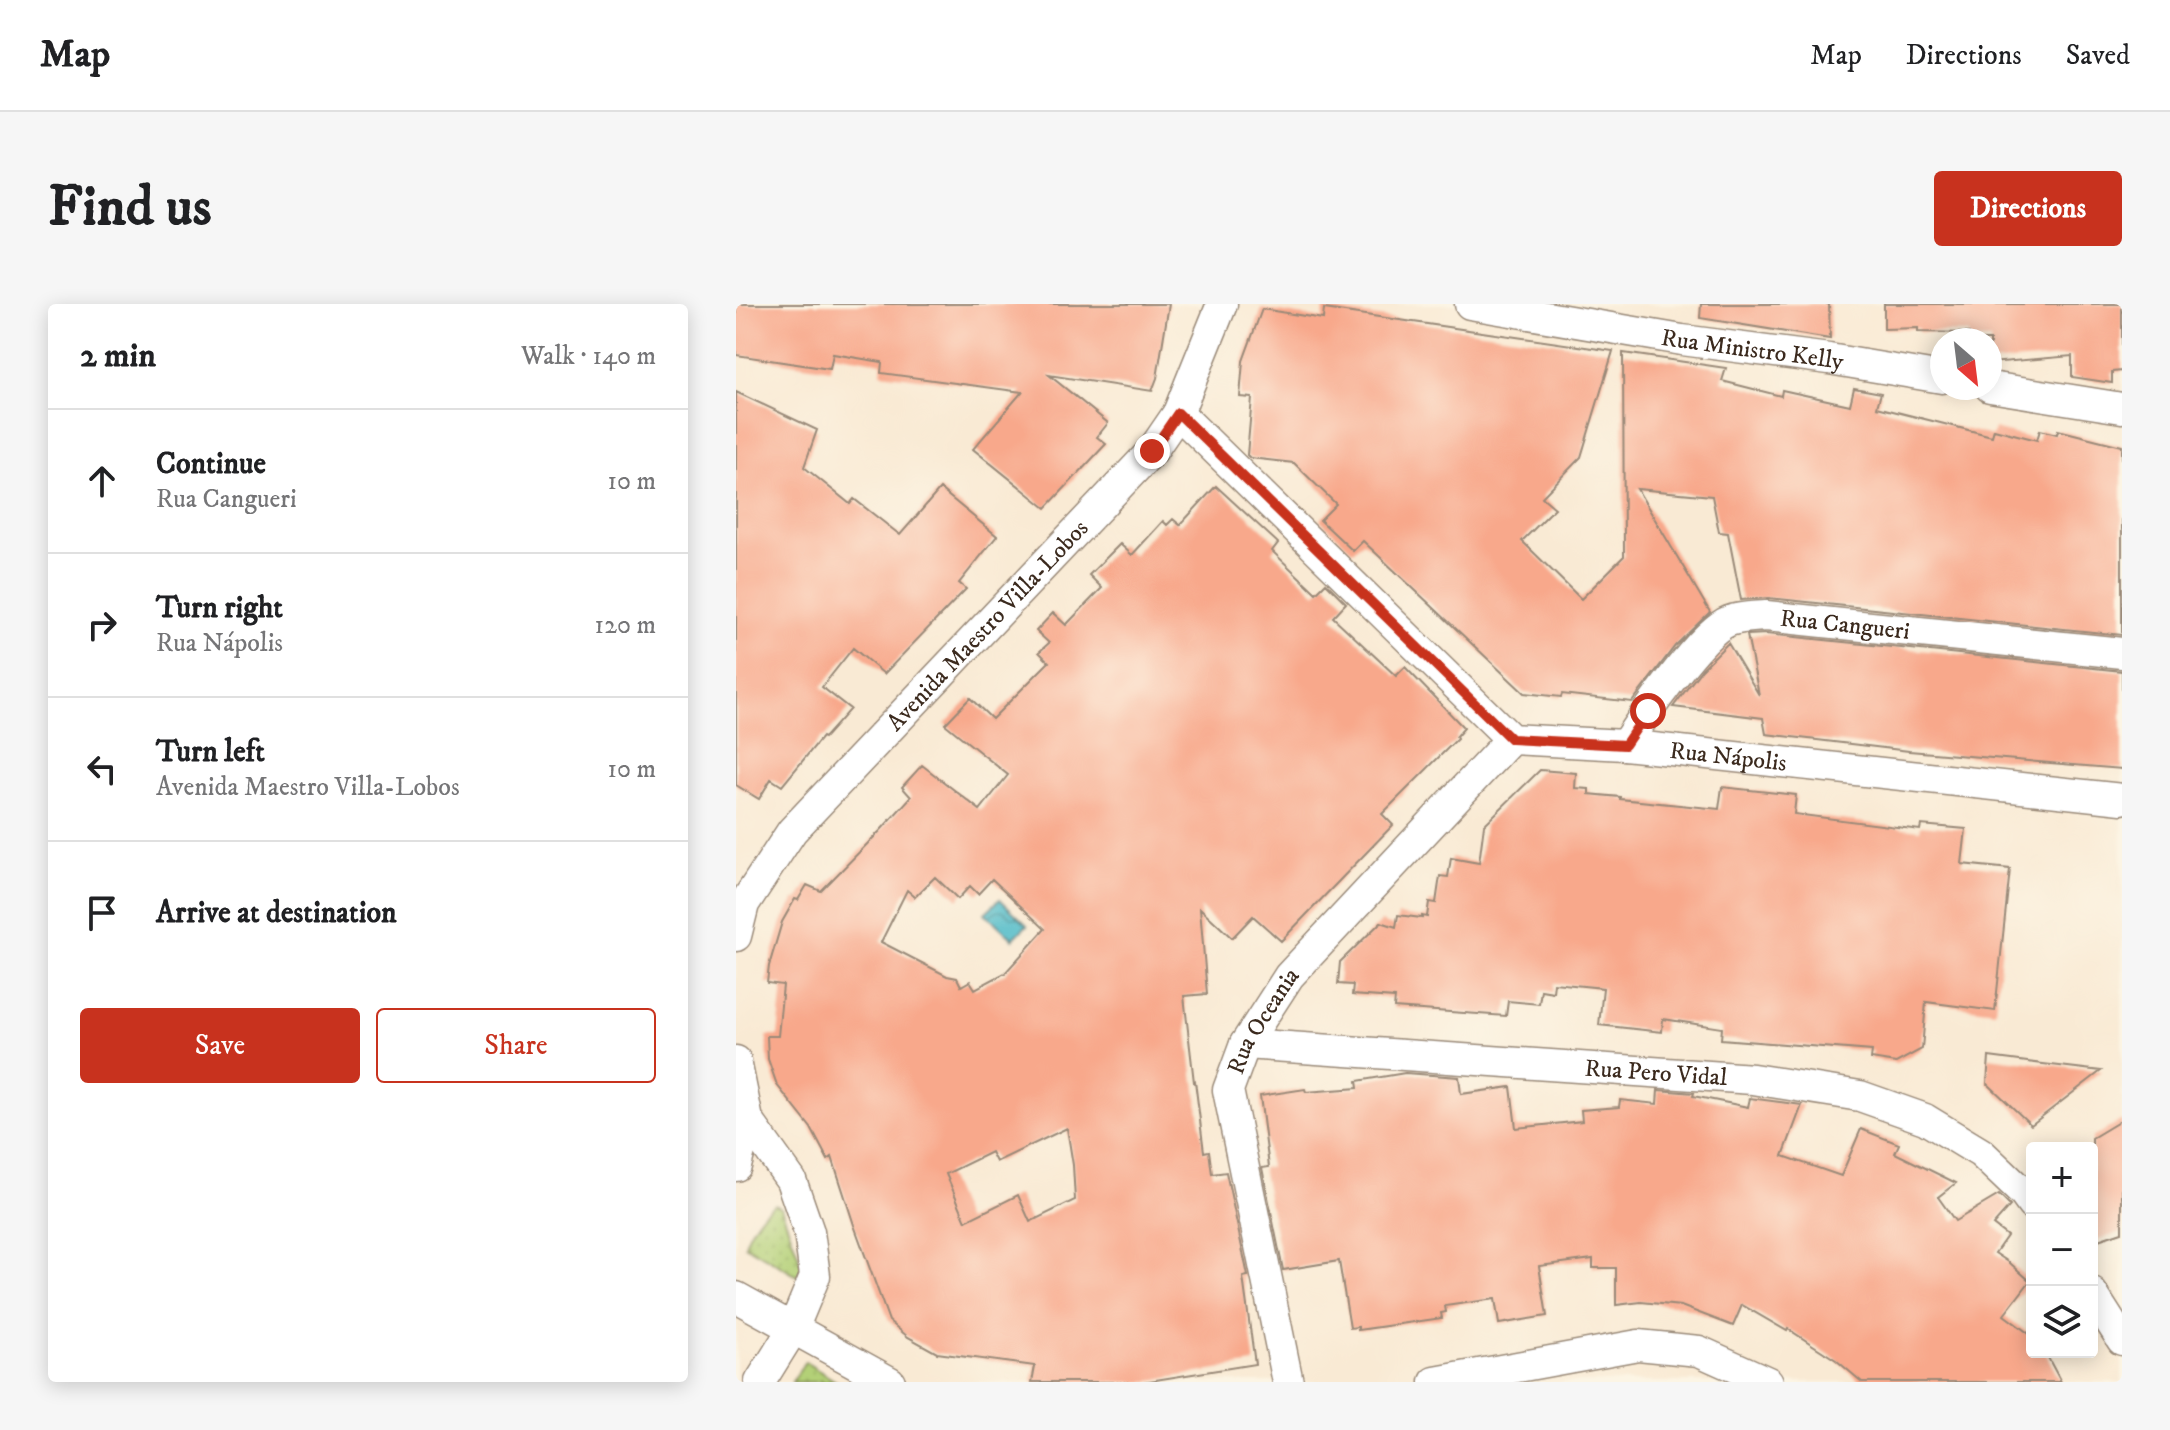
<!DOCTYPE html>
<html lang="en">
<head>
<meta charset="utf-8">
<style>
	:root { --surface:#fff; --page:#f6f6f6; --text:#202124; --muted:#757577; --line:#e0e0e0; --accent:#c8321e }
	body { margin:0; font-family:"IM FELL DW Pica",serif; background:var(--page); color:var(--text) }
	.controls { position:absolute; right:24px; bottom:24px; display:grid; overflow:hidden; border-radius:8px; box-shadow:0 4px 20px #0003 }
	.controls button { width:72px; height:72px; display:grid; place-items:center; padding:0; border:0; border-bottom:2px solid var(--line); background:var(--surface); color:var(--text); font:40px sans-serif }
	.compass { position:absolute; left:1194px; top:24px; width:72px; height:72px; border-radius:50%; background:var(--surface); box-shadow:0 4px 20px #0003; rotate:152deg }
	.stop { position:absolute; width:24px; height:24px; margin:-18px; border:6px solid #c8321e; border-radius:50%; background:#fff }
	.stop.end { background:#c8321e; border-color:#fff; box-shadow:0 2px 8px #0008 }
	.list { margin:0; padding:0; list-style:none }
	h2 { display:flex; justify-content:space-between; align-items:center; height:104px; margin:0; padding:0 32px; font-size:34px }
	h2 small { font-size:26px; font-weight:400; color:var(--muted) }
	.list li { display:grid; grid-template-columns:52px 1fr auto; gap:24px; align-items:center; box-sizing:border-box; height:144px; padding:0 32px; border-top:2px solid var(--line) }
	.list b { display:block; font-size:30px; white-space:nowrap }
	.list p { margin:0; font-size:26px; white-space:nowrap; color:var(--muted) }
	.list em { font-size:26px; font-style:normal; color:var(--muted) }
	.actions { display:flex; gap:16px; padding:24px 32px }
	.actions a { flex:1; padding:18px 0; border:2px solid var(--accent); border-radius:8px; text-align:center; font-size:28px; color:var(--accent) }
	.actions .main { background:var(--accent); color:#fff }
	.icon { flex:none; width:44px; height:44px; fill:none; stroke:currentColor; stroke-width:2; stroke-linecap:round; stroke-linejoin:round }
	.map { position:relative; flex:none; width:1386px; height:1078px; overflow:hidden; border-radius:8px }
	header { display:flex; align-items:center; gap:48px; box-sizing:border-box; height:112px; padding:0 40px; background:var(--surface); border-bottom:2px solid var(--line) }
	header strong { font-size:38px }
	nav { display:flex; gap:44px; margin-inline-start:auto; font-size:28px }
	.intro { display:flex; align-items:center; justify-content:space-between; box-sizing:border-box; height:192px; padding:0 48px }
	h1 { margin:0; font-size:56px }
	.button { padding:20px 36px; border-radius:8px; background:var(--accent); color:#fff; font-size:28px; font-weight:700 }
	main { display:flex; gap:48px; padding:0 48px }
	aside { flex:1; background:var(--surface); border-radius:8px; box-shadow:0 4px 20px #0003 }
	.map>svg:first-child { display:block }
	.green { fill:url(#green-dots); stroke:#777d4a; stroke-width:2 }
	.water { fill:url(#water-waves); stroke:#457274; stroke-width:2 }
	.building { fill:#f8a88b; fill-rule:evenodd }
	.lines { fill:none; stroke-linecap:round; stroke-linejoin:round }
	.minor-casing { stroke:#9a8a79; stroke-width:33 }
	.minor { stroke:#fff; stroke-width:30 }
	.route { stroke:#c8321e; stroke-width:10 }
	.labels { text-anchor:middle; stroke-width:7; stroke-linejoin:round; paint-order:stroke }
	.street-label { font-size:24px; fill:#3b2a1e; stroke:#fcf5e5 }
</style>
</head>
<body>
<header>
<strong>Map</strong>
<nav><a>Map</a><a>Directions</a><a>Saved</a></nav>
</header>
<div class="intro"><h1>Find us</h1><a class="button">Directions</a></div>
<main>
<aside>
<h2>2 min<small>Walk · 140 m</small></h2>
<ul class="list">
<li><svg class="icon" aria-label="ahead" viewBox="0 0 24 24"><path d="M12 20V5M6 11l6-6 6 6"/></svg><div><b>Continue</b><p>Rua Cangueri</p></div><em>10 m</em></li>
<li><svg class="icon" aria-label="right" viewBox="0 0 24 24"><path d="M7 20v-9h11M14 6l5 5-5 5"/></svg><div><b>Turn right</b><p>Rua Nápolis</p></div><em>120 m</em></li>
<li><svg class="icon" aria-label="left" viewBox="0 0 24 24"><path d="M17 20v-9H6M10 6l-5 5 5 5"/></svg><div><b>Turn left</b><p>Avenida Maestro Villa-Lobos</p></div><em>10 m</em></li>
<li><svg class="icon" aria-label="arrive" viewBox="0 0 24 24"><path d="M6 21V4h12l-3 4 3 4H6"/></svg><div><b>Arrive at destination</b></div></li>
</ul>
<div class="actions"><a class="main">Save</a><a>Share</a></div>
</aside>
<div class="map">
<svg width="1386" height="1078" viewBox="0 0 1386 1078">
	<defs>
		<pattern id="green-dots" width="8" height="8" patternUnits="userSpaceOnUse" patternTransform="scale(2)"><rect width="8" height="8" fill="#b3d077"/><path d="M2 2h.1M6 6h.1" fill="none" stroke="#9bb366" stroke-width="1.8" stroke-linecap="round"/></pattern>
		<pattern id="water-waves" width="16" height="10" patternUnits="userSpaceOnUse" patternTransform="scale(2)"><rect width="16" height="10" fill="#4fbbc9"/><path d="M0 5q4-4 8 0t8 0" fill="none" stroke="#4398a3"/></pattern>
	</defs>
	<rect width="100%" height="100%" fill="#fcf5e5"/>
	<filter id="ink" filterUnits="userSpaceOnUse"><feTurbulence type="fractalNoise" baseFrequency=".0125" numOctaves="2"/><feDisplacementMap in="SourceGraphic" scale="16" xChannelSelector="R" yChannelSelector="G"/><feConvolveMatrix kernelMatrix="1 2 1 2 8 2 1 2 1" color-interpolation-filters="sRGB"/></filter>
	<filter id="wash" filterUnits="userSpaceOnUse"><feTurbulence type="fractalNoise" baseFrequency=".006" numOctaves="4" result="noise"/><feDisplacementMap in="SourceGraphic" scale="32" xChannelSelector="R" yChannelSelector="G"/><feGaussianBlur stdDeviation="1.8" result="paint"/><feColorMatrix in="noise" values="0 0 0 0 0 0 0 0 0 0 0 0 0 0 0 0 0 1.4 0 .05"/><feComposite in="paint" operator="in"/></filter>
	<g filter="url(#wash)">
		<rect width="100%" height="100%" fill="#f9ead4"/>
		<!-- green -->
		<path class="green" d="M38 900 45 903 67 965 63 973 9 941C13 927 25 908 38 900Z
			M69 1058 101 1078H56Z"/>
		<!-- water -->
		<path class="water" d="M264 595 291 621 277 635 249 609Z"/>
		<g id="blocks">
			<!-- building -->
			<path class="building" d="M0 0H433L421 74 416 87 313 71 372 119 361 133 370 140 310 204 237 145 286 88 145 69 146 58 97 50 94 65 0 51Z
				M965 0H1093L1094 35 964 14Z
				M1148 0H1386V67L1376 68V79L1336 73V52L1254 59V36H1233V29L1182 28V24L1148 25Z
				M526 5 587 15 588 5 877 47 845 153 806 193 819 204 786 237 845 295 888 252 887 49 990 64 986 77 1045 92 1046 86 1114 101 1118 84 1145 89 1141 103 1256 132 1258 125 1301 136 1304 126 1321 130 1322 126 1386 142V331L1032 294 1005 296 992 229 983 228 976 192 901 185 974 308 939 342 896 398 826 390 825 393 788 389 627 237 617 247 584 216 600 200 558 159 514 154 511 151 516 94 504 93 507 57Z
				M0 88 81 126 68 163 114 200 118 195 164 231 204 185 261 232 223 279 230 285 148 370 117 344 86 383 114 405 88 434 86 433 46 482 35 475 23 495 0 481Z
				M480 182 542 239 536 247 580 289 590 279 610 299 597 313 660 372 669 363 728 424 720 433 721 435 646 510 657 521 545 637 517 612 496 634 464 604 471 690 448 692 458 778 459 777 468 848 473 847 476 870 490 868 512 972 507 973 519 1060 407 1078H296L299 1062 201 1049 172 1033 153 1017 118 921 96 853 92 856 75 824 41 781 32 755 31 732H42L47 681 31 679 33 662 46 618 59 595 62 596 71 581 85 587 144 527 175 493 166 483 186 461 244 506 272 471 209 420 234 394 256 415 313 358 303 348 313 339 300 327 317 309 330 321 366 284 353 271 384 240 396 251 427 217 431 221 437 215 444 221ZM199 573 222 595 234 582 242 590 256 575 309 625 269 669 239 685 234 677 225 682 221 674 211 672 145 638 171 586 179 593ZM331 824 337 861 339 896 294 918 282 891 230 917 210 870 255 848 260 858Z
				M1030 330 1386 367V465L1173 447 1030 430 1027 414 937 403 966 365 992 339 1023 391 1011 331Z
				M804 466 840 469 839 484 853 485V490L884 493V495L983 505 986 483 1060 491 1058 510 1184 526 1185 521 1230 525 1226 560 1274 565 1259 707 1190 698 1186 745 1160 759 1135 755 1136 747 985 735 986 724 927 715 926 728 863 721 867 684 818 679 817 688 805 686 803 700 772 697 770 712 658 704 659 694 616 691 617 681 602 680 604 658 645 618 660 623 662 611 686 614V612L691 613 693 598 700 599 704 572 712 573 715 554 743 559 748 521Z
				M1253 753 1307 760 1365 767 1295 821 1251 779Z
				M669 769 723 773 725 790 775 783 780 824 846 817 845 806 883 803 884 796 921 800 922 786 958 789 957 792 1012 803 1014 794 1066 801 1047 852 1105 872 1125 825 1163 840 1159 849 1220 879 1202 893 1219 917 1263 891 1274 902 1257 921 1271 932 1259 949 1274 959 1294 977 1268 1011 1296 1032V1048H1309L1325 1078H1126L1100 1056 1052 1025 1051 1027 1006 1001 997 1022 945 1002 905 998 880 1001V964H857V955L803 962 811 1012 763 1020 759 995 709 1002 710 1008 705 1009 706 1014 622 1026V1023L614 1024 603 957 547 966 526 864 533 863 524 792 569 785 570 788 622 784 621 777Z
				M1386 816V928L1356 938V834Z"/>
		</g>
	</g>
	<g filter="url(#ink)">
		<use href="#blocks" fill-opacity="0" stroke="#9a8a79" stroke-width="2"/>
		<g class="lines">
			<defs>
				<g id="minor">
					<path id="s1" d="M734 0 946 36 1093 55 1206 74"/>
					<path d="M1254 83 1386 104"/>
					<path id="s2" d="M442 109 775 435 889 441 1386 495"/>
					<path id="s3" d="M889 441C906 414 966 327 993 317 1004 313 1018 313 1030 312L1386 349"/>
					<path id="s4" d="M0 632 8 600 56 527 416 147 442 109 486 0"/>
					<path id="s5" d="M509 740 1017 775 1124 792 1189 815 1245 849 1288 890 1296 901"/>
					<path d="M0 757 12 816 0 862"/>
					<path d="M12 816 55 876 73 928 79 972 57 1025 24 1078"/>
					<path d="M1356 989 1386 1036"/>
					<path d="M0 993 154 1078"/>
					<path id="s6" d="M552 1078 492 786 509 740 553 672 775 435"/>
					<path d="M699 1078 902 1041 963 1047 1032 1078"/>
				</g>
			</defs>
			<!-- minor casing -->
			<use href="#minor" class="minor-casing"/>
			<!-- minor -->
			<use href="#minor" class="minor"/>
		</g>
	</g>
	<g class="lines" filter="url(#ink)">
		<!-- route -->
		<path class="route" d="M416 147 442 109 775 435 889 441 912 407"/>
	</g>
	<g class="labels">
		<!-- street labels -->
		<g class="street-label">
			<text dy="8" stroke="none"><textPath href="#s1" startOffset="286">Rua Ministro Kelly</textPath></text>
			<text dy="8" stroke="none"><textPath href="#s3" startOffset="280">Rua Cangueri</textPath></text>
			<text dy="8" stroke="none"><textPath href="#s4" startOffset="404">Avenida Maestro Villa-Lobos</textPath></text>
			<text dy="8" stroke="none"><textPath href="#s2" startOffset="684">Rua Nápolis</textPath></text>
			<text dy="8" stroke="none"><textPath href="#s6" startOffset="376">Rua Oceania</textPath></text>
			<text dy="8" stroke="none"><textPath href="#s5" startOffset="412">Rua Pero Vidal</textPath></text>
		</g>
	</g>
</svg>
<div class="controls">
<button>+</button>
<button>−</button>
<button><svg class="icon" aria-label="layers" viewBox="0 0 24 24"><path d="M12 4l9 5-9 5-9-5zM3 14l9 5 9-5"/></svg></button>
</div>
<svg class="compass" viewBox="-18 -18 36 36"><path d="M0-13l5 13h-10z" fill="#e53935"/><path d="M0 13l5-13h-10z" fill="#757577"/></svg>
<div class="stop" style="left:912px;top:407px"></div>
<div class="stop end" style="left:416px;top:147px"></div>
</div>
</main>
</body>
</html>
